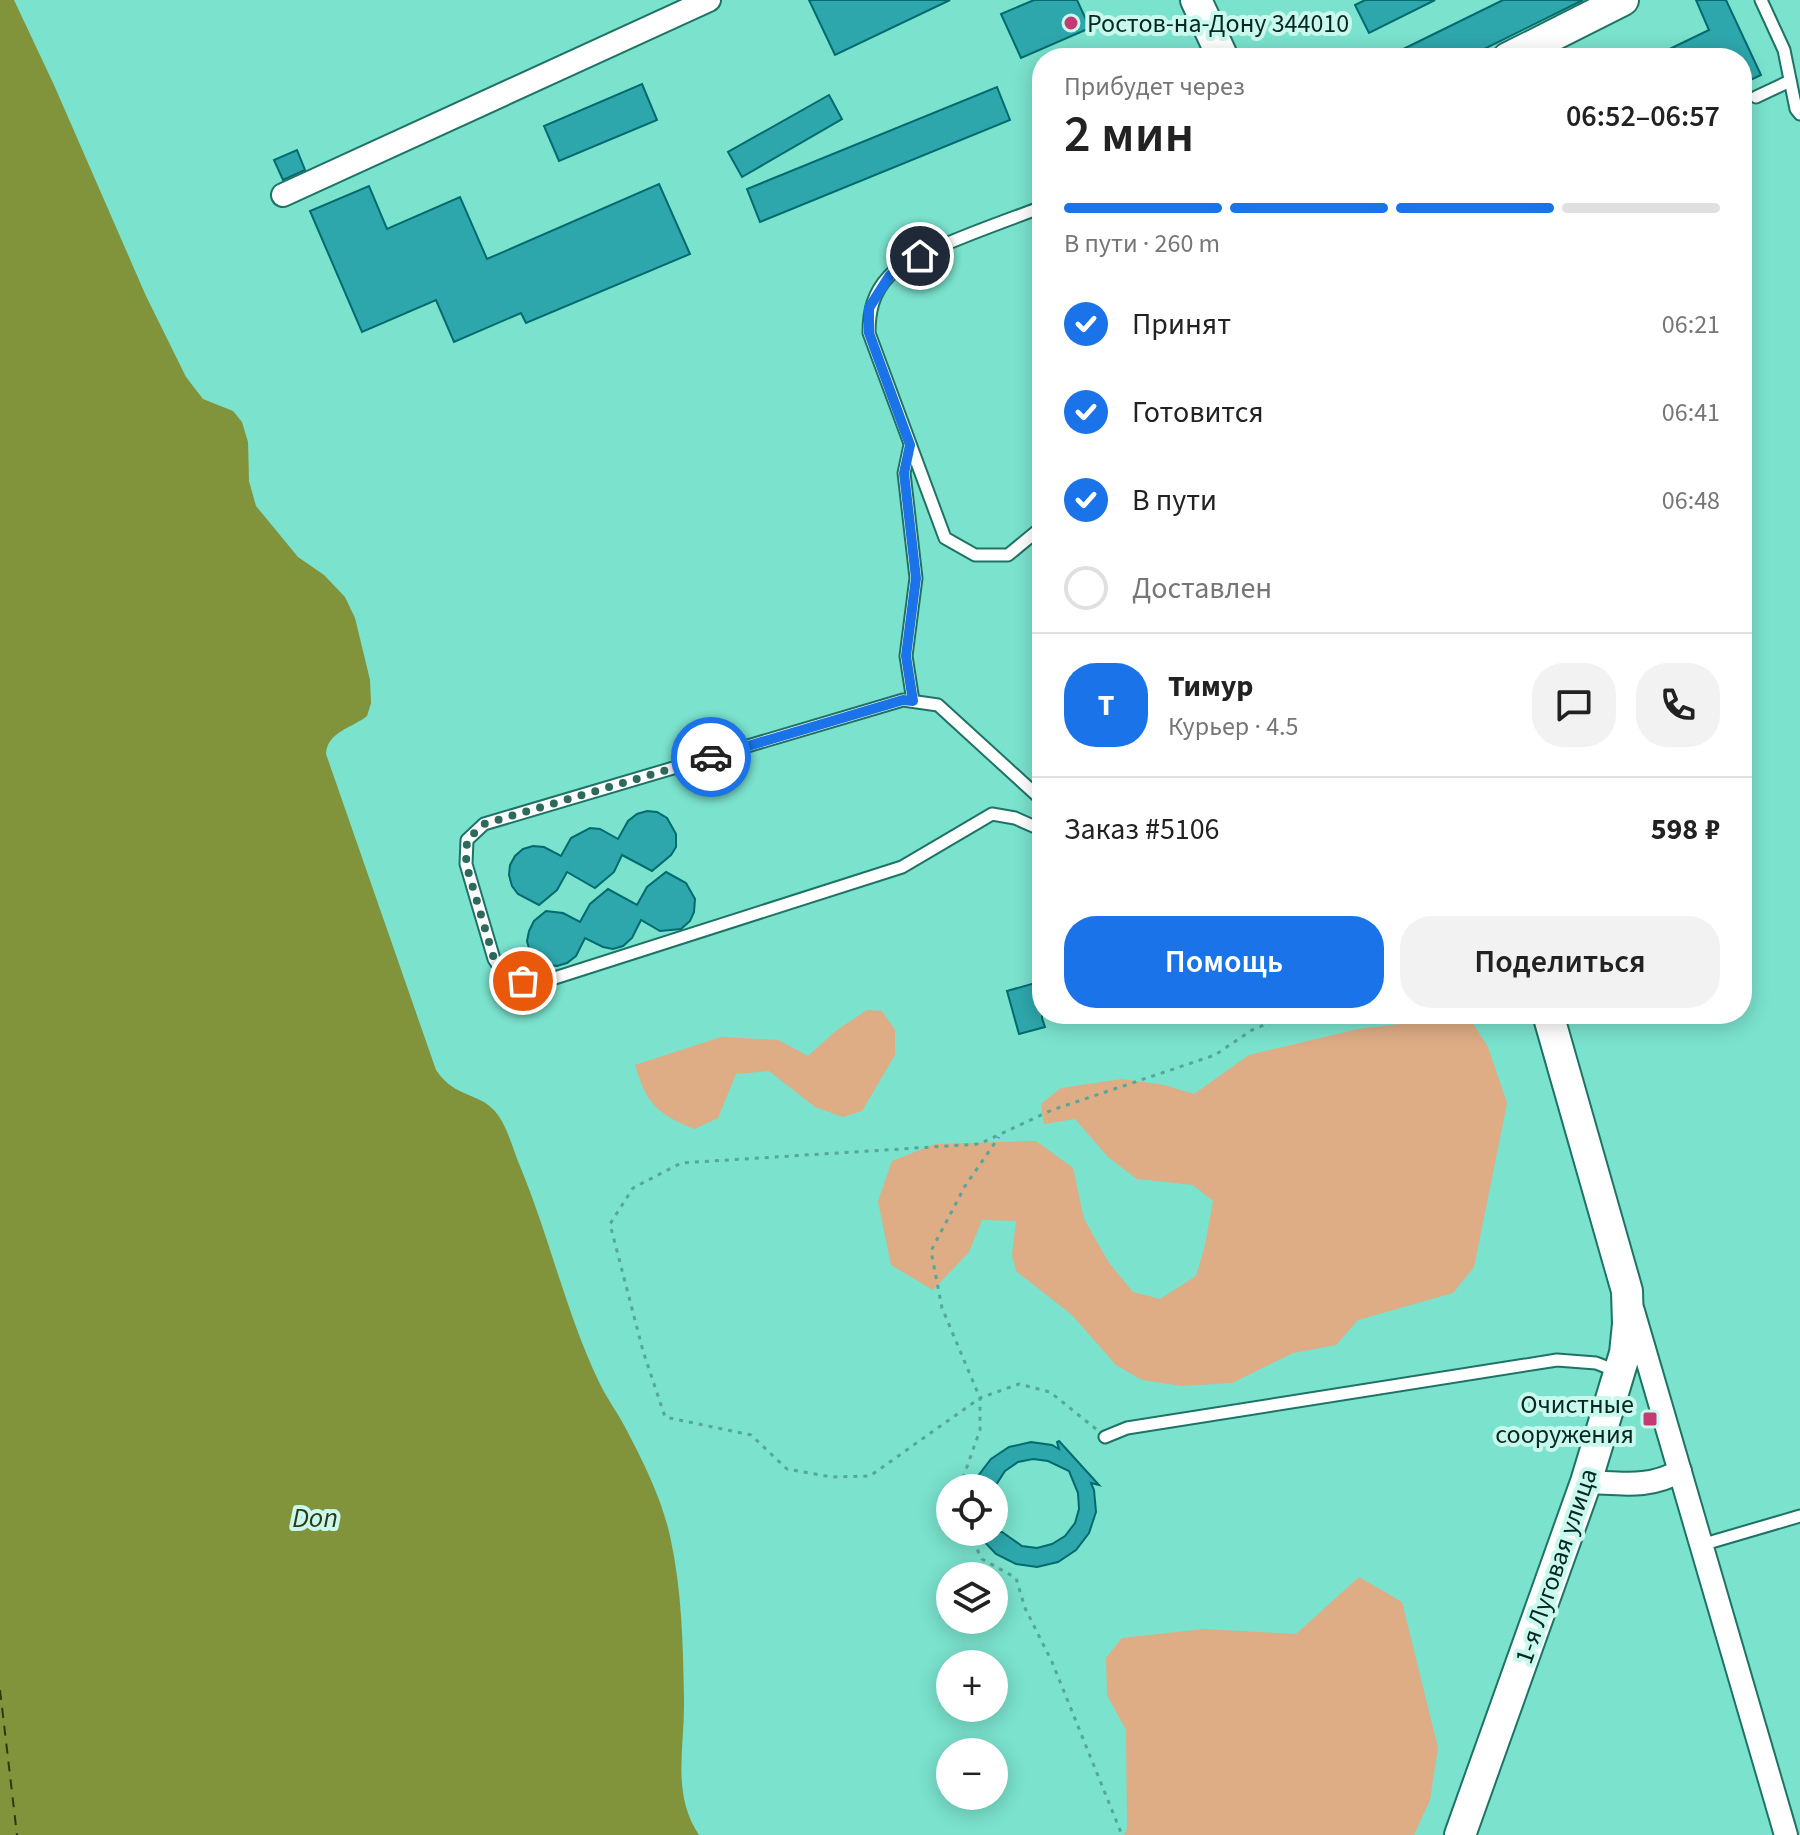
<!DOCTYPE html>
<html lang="ru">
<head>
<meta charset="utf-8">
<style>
  :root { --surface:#fff; --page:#f2f2f2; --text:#222; --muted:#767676; --line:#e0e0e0; --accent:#1a73e8 }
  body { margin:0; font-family:"Source Sans 3",sans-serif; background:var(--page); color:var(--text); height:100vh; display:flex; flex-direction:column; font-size:30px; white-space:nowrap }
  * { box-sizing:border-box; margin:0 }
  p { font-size:26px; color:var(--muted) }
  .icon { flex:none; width:44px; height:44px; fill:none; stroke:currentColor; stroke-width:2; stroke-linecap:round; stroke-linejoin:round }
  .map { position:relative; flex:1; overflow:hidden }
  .sheet { position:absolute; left:1032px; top:48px; width:720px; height:976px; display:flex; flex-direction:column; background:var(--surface); border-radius:32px; box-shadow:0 4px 20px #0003 }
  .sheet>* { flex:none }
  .fabs { position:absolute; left:936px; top:1474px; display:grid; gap:16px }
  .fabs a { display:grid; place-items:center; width:72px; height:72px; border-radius:50%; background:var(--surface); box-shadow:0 4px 20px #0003; font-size:40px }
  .pin { position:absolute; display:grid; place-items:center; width:68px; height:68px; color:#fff; margin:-34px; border:4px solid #fff; border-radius:50%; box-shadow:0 2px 8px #0007 }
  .courier { position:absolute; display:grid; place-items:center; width:80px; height:80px; margin:-40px; border:6px solid #1a73e8; border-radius:50%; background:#fff; color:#222; box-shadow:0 2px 10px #0007 }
  .overview em { font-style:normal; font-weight:600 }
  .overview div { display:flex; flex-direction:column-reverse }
  .overview { display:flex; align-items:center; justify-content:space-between; height:136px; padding:0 32px }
  h1 { font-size:52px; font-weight:600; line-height:60px }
  .bar { display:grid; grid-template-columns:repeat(4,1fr); gap:12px 8px; align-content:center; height:96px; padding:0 32px }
  .bar i { height:10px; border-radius:6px; background:var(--line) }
  .bar .active { background:var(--accent) }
  .bar p { grid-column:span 4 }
  .line { display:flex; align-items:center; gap:20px; padding:0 32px; border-top:2px solid var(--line) }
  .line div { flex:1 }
  .round { display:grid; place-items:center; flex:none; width:84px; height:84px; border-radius:32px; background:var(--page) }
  ol { padding:0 32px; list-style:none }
  li { display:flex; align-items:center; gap:24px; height:88px }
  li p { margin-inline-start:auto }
  li .icon { padding:8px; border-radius:50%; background:var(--accent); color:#fff; stroke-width:4 }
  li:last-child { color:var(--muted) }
  li i { width:44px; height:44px; border:4px solid var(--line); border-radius:50% }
  .primary-button { display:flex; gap:16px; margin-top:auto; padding:16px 32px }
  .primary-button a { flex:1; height:92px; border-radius:32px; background:var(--accent); color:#fff; font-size:32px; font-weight:600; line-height:92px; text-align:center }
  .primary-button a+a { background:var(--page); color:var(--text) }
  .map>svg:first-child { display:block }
  .green { fill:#deac85 }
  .water { fill:#81933b }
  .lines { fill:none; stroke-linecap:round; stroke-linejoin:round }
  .ferry { stroke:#303813; stroke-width:2; stroke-dasharray:10 8; stroke-linecap:butt }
  .building { fill:#2ea7ac; stroke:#006b6f; stroke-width:2 }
  .service-casing { stroke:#1e7365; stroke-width:15 }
  .minor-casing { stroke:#1e7365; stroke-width:26 }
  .secondary-casing { stroke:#1e7365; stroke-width:34 }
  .path { stroke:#55a797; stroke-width:3; stroke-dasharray:4 6; stroke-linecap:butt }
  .service { stroke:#fff; stroke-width:11 }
  .minor { stroke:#fff; stroke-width:22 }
  .secondary { stroke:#fff; stroke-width:30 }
  .done { stroke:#2e695e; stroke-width:8; stroke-dasharray:0 14.4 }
  .route { stroke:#1a73e8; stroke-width:10 }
  .poi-dot { fill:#c43a73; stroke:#c9f8ed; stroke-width:3 }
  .labels { text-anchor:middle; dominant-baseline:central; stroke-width:8; stroke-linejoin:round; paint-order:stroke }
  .poi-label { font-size:26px; fill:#052822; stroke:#c9f8ed; text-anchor:start }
  .street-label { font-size:26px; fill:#052822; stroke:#c9f8ed }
  .water-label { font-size:28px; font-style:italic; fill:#303813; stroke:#c9f8ed }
</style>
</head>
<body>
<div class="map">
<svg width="1800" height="1835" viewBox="0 0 1800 1835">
  <rect width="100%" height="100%" fill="#7ae2cd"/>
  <g class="green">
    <path d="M 867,1010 L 882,1011 L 895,1030 L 895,1055 L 862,1111 L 843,1117 L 815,1107 L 769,1071 L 736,1074 L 718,1118 L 694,1129 C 656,1113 647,1104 635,1065 L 721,1037 L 778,1040 L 808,1056 L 837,1030 Z"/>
    <polygon points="1468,1016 1488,1047 1507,1103 1474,1267 1453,1293 1358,1320 1336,1345 1293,1353 1232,1383 1182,1386 1142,1380 1116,1365 1072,1315 1016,1271 1012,1255 1016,1221 982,1220 969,1252 933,1290 891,1265 878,1201 892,1161 935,1144 1036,1141 1073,1168 1084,1219 1109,1263 1133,1292 1160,1299 1196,1276 1205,1245 1213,1201 1193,1185 1137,1179 1108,1157 1075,1119 1044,1124 1041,1104 1061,1088 1122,1079 1164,1085 1194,1094 1249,1055 1358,1029"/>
    <polygon points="1359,1577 1402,1602 1438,1748 1430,1800 1414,1835 1124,1835 1127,1829 1126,1730 1107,1695 1106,1658 1122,1638 1204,1629 1296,1634"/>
  </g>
  <path class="water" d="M 0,0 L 14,0 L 54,85 L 146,296 L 186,377 L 203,399 L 233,411 L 242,422 L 248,442 L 249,481 L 256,506 L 298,557 L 324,575 L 345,597 L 355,618 L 370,680 L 371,703 L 367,716 C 352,728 327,732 326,754 L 436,1070 C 456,1100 481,1091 498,1115 C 509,1131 514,1153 522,1171 C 550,1240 567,1315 599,1382 C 607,1399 618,1413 626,1429 C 644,1463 662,1500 670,1536 C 682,1590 683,1644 684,1699 C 685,1747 671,1793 699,1835 L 0,1835 Z"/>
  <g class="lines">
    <polyline class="ferry" points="0,1690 17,1835"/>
  </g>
  <g class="building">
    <polygon points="809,0 950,0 835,55"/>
    <polygon points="1034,0 1077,0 1090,28 1021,58 1001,14"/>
    <polygon points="1365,0 1435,0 1369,33 1355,5"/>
    <polygon points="1503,0 1583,0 1466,58 1385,58"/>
    <polygon points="1696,0 1726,0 1761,75 1742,84 1742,58 1651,58 1709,30"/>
    <polygon points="642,84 657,120 559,161 544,126"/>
    <polygon points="997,87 1010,120 760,222 747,189"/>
    <polygon points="829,95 842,119 742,177 728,152"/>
    <polygon points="297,150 305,170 283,180 274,160"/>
    <polygon points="659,184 690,254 526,323 521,313 454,342 436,300 362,332 310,211 369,186 387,229 460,197 487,259"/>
    <polygon points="647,811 657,812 667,818 676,834 676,847 671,855 652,871 622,855 614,872 595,888 567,872 557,890 539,905 518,894 512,886 509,875 510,865 515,856 523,849 533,846 544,847 561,856 571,838 590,828 600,829 618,839 628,821 637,814"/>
    <polygon points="666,872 686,883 695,899 694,912 690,921 681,929 660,931 641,920 632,938 623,946 613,949 603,947 585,938 576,956 567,963 557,966 547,965 537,960 530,952 527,941 529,931 534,921 546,911 563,913 580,922 590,904 608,889 637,905 647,887"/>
    <polygon points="1042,981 1042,1018 1045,1027 1019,1034 1007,991"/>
    <polygon points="1059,1441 1099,1485 1091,1483 1094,1490 1096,1512 1089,1533 1076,1550 1058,1562 1037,1567 1016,1564 996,1554 975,1532 1002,1532 1022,1546 1037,1548 1052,1544 1065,1536 1075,1523 1079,1509 1078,1493 1069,1471 1048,1461 1033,1459 1018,1462 1005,1471 994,1488 975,1488 978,1476 991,1459 1009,1447 1031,1442 1052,1445 1059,1449 1057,1442"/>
  </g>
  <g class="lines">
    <g class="service-casing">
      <g id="service">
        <polyline points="1761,0 1784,50 1796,109 1800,114"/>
        <polyline points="1756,97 1790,81"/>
        <path d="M 1042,207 C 1009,220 910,253 889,276 C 873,293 869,311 869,333 L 945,538 L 975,555 L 1008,555 L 1042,527"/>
        <polyline points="910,445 904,473 916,578 906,656 913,701"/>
        <polyline points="1042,800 938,705 903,700 484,824 467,840 466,864 494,959 507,979 539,983 902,867 992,814 1015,818 1042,830"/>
        <polyline points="1105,1437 1127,1428 1557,1360 1596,1363 1619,1372"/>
        <polyline points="1701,1545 1800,1516"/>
      </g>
    </g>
    <g class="minor-casing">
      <g id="minor">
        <polyline points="283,195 709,0"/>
        <polyline points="1633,1311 1786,1835"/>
        <path d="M 1586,1482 C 1621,1483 1649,1489 1680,1471"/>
      </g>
    </g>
    <g class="secondary-casing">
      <g id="secondary">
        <polyline points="1196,0 1223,58"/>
        <polyline points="1508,58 1623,0"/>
        <polyline points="1460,1835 1586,1482 1625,1353 1628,1324 1627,1291 1548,1014"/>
      </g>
    </g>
    <g class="path">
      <polyline points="1096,1429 1050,1392 1019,1384 980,1398 870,1476 831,1477 787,1469 751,1435 665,1417 643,1351 610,1224 633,1188 681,1163 979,1144 1052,1110 1215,1055 1252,1030 1291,1014"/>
      <polyline points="964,1488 964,1475 980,1430 980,1398 942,1308 931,1251 965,1186 999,1137"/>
      <polyline points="968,1532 982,1559 1016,1578 1025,1608 1052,1662 1122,1835"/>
    </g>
    <use href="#service" class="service"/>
    <use href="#minor" class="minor"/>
    <use href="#secondary" class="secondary"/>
  </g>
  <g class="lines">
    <polyline class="done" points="523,981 507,979 494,959 466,864 467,840 484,824 711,757"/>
    <polyline class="route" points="711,757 903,700 913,701 906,656 916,578 904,473 910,445 869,333 869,308 890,275 920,256"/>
  </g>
  <g class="poi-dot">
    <circle cx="1071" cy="23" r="8"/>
    <rect x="1642" y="1411" width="16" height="16" rx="4"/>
  </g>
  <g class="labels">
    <g class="poi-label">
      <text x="1087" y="23">Ростов-на-Дону 344010</text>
      <text x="1634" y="1404" text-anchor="end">Очистные<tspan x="1634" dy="30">сооружения</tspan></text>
    </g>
    <g class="street-label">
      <text transform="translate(1556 1566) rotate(-71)">1-я Луговая улица</text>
    </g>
    <g class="water-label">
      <text x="315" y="1518">Don</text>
    </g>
  </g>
</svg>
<div class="fabs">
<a><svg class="icon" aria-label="locate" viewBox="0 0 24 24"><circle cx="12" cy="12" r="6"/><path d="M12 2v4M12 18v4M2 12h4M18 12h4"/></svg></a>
<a><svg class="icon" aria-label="layers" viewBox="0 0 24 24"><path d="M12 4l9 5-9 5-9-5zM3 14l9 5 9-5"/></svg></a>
<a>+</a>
<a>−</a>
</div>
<div class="pin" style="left:523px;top:981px;background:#ea580c"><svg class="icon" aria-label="bag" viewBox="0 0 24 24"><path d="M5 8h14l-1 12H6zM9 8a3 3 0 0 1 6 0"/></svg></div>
<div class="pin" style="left:920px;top:256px;background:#1f2937"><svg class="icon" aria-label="home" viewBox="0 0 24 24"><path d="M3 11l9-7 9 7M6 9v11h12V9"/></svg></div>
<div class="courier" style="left:711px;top:757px"><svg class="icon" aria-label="car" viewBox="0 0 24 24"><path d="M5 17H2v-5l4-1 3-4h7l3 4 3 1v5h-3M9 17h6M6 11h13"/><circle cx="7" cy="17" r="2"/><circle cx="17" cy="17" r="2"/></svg></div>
<section class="sheet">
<div class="overview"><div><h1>2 мин</h1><p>Прибудет через</p></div><em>06:52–06:57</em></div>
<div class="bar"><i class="active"></i><i class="active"></i><i class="active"></i><i></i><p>В пути · 260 m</p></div>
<ol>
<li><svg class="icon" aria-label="check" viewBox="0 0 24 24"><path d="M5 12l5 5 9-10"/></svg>Принят<p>06:21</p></li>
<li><svg class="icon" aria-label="check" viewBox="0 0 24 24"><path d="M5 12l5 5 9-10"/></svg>Готовится<p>06:41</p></li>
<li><svg class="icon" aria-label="check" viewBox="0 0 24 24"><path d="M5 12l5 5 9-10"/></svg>В пути<p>06:48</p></li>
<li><i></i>Доставлен</li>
</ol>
<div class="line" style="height:144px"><b class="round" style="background:var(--accent);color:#fff">Т</b><div><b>Тимур</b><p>Курьер · 4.5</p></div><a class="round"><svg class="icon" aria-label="chat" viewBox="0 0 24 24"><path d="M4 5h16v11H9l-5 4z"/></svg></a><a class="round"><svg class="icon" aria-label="phone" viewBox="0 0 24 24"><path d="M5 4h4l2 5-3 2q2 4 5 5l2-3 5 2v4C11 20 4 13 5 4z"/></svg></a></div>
<div class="line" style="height:104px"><div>Заказ #5106</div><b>598 ₽</b></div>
<div class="primary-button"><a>Помощь</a><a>Поделиться</a></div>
</section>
</div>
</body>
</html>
